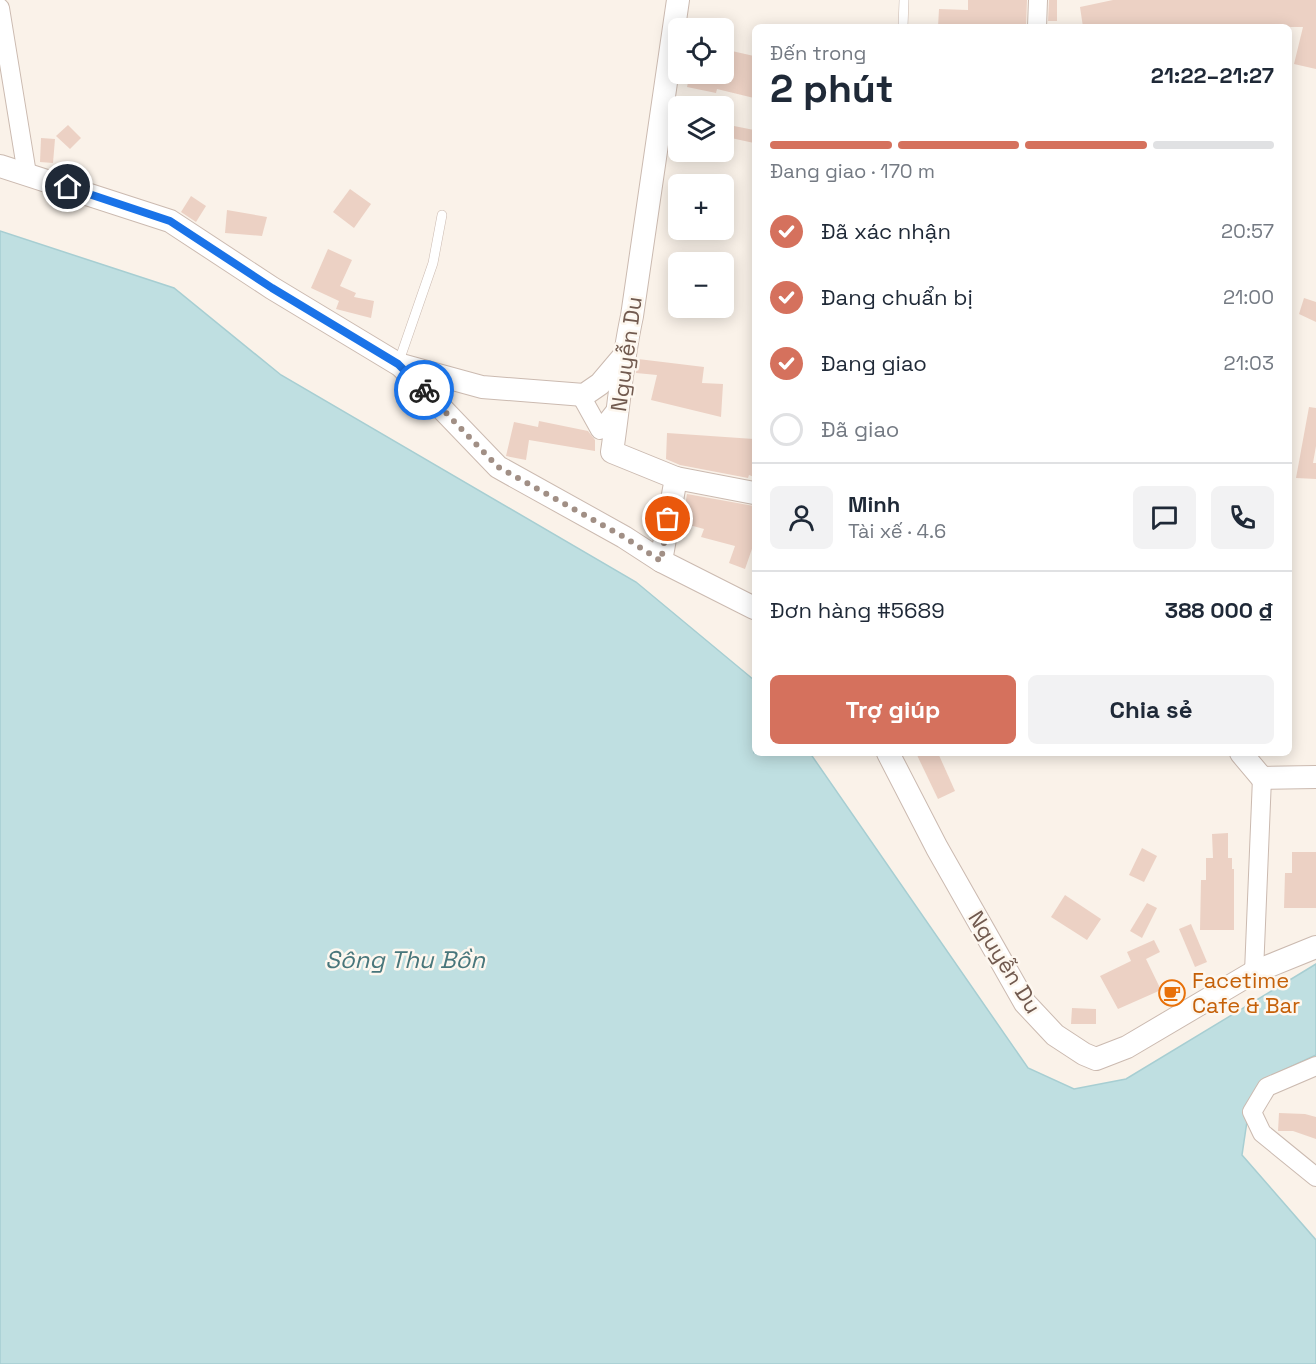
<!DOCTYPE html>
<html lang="vi">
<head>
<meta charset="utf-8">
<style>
  :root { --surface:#fff; --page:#f2f2f3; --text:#1f2937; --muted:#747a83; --line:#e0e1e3; --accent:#d5715d }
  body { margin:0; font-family:"Space Grotesk",sans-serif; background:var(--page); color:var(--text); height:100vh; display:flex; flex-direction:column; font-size:22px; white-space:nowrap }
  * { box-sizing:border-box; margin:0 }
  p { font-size:20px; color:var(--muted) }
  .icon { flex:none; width:33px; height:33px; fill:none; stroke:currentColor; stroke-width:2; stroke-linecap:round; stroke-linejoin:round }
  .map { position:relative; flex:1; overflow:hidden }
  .details { position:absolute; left:752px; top:24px; width:540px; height:732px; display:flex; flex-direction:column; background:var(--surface); border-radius:9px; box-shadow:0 3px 15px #0003 }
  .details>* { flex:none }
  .fabs { position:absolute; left:668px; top:18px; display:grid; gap:12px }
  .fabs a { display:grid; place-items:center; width:66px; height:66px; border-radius:9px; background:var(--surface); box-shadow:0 3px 15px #0003; font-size:30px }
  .pin { position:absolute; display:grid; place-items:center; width:51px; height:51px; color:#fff; margin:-26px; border:3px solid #fff; border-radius:50%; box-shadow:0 2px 6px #0007 }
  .courier { position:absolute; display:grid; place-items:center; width:60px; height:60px; margin:-30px; border:4px solid #1a73e8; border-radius:50%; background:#fff; color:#222; box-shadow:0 2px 8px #0007 }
  .head em { font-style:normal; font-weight:700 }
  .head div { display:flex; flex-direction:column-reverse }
  .head { display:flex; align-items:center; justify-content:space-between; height:102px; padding:0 18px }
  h1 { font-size:39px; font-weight:700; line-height:45px }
  .bar { display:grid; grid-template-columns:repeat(4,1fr); gap:9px 6px; align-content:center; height:72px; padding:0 18px }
  .bar i { height:8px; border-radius:4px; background:var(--line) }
  .bar .selected { background:var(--accent) }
  .bar p { grid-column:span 4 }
  .line { display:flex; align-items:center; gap:15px; padding:0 18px; border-top:2px solid var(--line) }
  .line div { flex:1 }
  .round { display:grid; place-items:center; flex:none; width:63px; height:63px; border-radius:9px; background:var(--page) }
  ol { padding:0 18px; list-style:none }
  li { display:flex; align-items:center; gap:18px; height:66px }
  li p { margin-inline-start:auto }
  li .icon { padding:6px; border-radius:50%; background:var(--accent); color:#fff; stroke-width:4 }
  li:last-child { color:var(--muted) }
  li i { width:33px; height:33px; border:3px solid var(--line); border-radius:50% }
  .primary-button { display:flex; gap:12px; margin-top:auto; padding:12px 18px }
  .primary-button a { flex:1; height:69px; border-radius:9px; background:var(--accent); color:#fff; font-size:24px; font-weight:700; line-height:69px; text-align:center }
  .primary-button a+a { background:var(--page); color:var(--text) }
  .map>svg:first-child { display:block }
  .water { fill:#bfdfe1; stroke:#a7ced2; stroke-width:1.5 }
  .building { fill:#ecd1c4 }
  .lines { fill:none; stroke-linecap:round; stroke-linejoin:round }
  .service-casing { stroke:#cbbab0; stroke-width:10 }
  .minor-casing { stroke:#cbbab0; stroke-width:20 }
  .tertiary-casing { stroke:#cbbab0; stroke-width:24 }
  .service { stroke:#fff; stroke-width:9 }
  .minor { stroke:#fff; stroke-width:18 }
  .tertiary { stroke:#fff; stroke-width:22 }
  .done { stroke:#a18f85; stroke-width:6; stroke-dasharray:0 10.8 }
  .route { stroke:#1a73e8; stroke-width:8 }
  .labels { text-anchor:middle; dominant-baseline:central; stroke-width:5; stroke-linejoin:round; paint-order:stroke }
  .street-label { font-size:22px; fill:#715a4f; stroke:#fdf7ef }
  .food-label { font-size:22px; fill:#c56008; stroke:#fdf7ef; text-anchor:start }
  .water-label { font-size:24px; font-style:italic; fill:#48767b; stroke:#fdf7ef }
</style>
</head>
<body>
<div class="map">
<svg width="1316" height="1364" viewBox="0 0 1316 1364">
  <rect width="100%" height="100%" fill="#faf2e9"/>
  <polygon class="water" points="0,231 174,288 281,375 636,582 754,680 754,753 810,753 1028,1068 1074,1089 1126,1079 1316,964 1316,1055 1264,1079 1249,1108 1242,1155 1316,1240 1316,1364 0,1364"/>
  <g class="building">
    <polygon points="968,0 1027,0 1026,27 938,27 939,9 968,10"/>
    <polygon points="1049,0 1057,0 1057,21 1048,21"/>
    <polygon points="1113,0 1316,0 1316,69 1294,64 1303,27 1083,27 1080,7"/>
    <polygon points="723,49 754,56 754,98 717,89 716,93 687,87 690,74 723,74"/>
    <polygon points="68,125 81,138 70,149 56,136"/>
    <polygon points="734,126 754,130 754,143 731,138"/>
    <polygon points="41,138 55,139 53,163 40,162"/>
    <polygon points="350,189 371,204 354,228 333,212"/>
    <polygon points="191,196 206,206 196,222 181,212"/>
    <polygon points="227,210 267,217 262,236 225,233"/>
    <polygon points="328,249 352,260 340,286 356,293 354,297 374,301 371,318 336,309 339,301 311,288"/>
    <polygon points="1304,298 1316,302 1316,322 1299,314"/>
    <polygon points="638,359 704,367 702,383 723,384 721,417 651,400 657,375 636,373"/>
    <polygon points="1309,407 1316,408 1316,446 1313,463 1316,463 1316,479 1296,478"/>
    <polygon points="539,421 588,431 595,440 595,451 529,440 526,460 506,456 514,422 538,427"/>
    <polygon points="667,433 754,439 754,477 749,475 748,478 680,465 666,459"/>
    <polygon points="687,494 754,506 754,543 745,569 729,563 735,546 701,537 704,529 682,523"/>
    <polygon points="916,753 938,753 955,791 938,799"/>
    <polygon points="1228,833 1228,858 1232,858 1232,869 1234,869 1234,930 1200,930 1201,880 1206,880 1206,858 1213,858 1212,834"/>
    <polygon points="1142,848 1157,856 1144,882 1129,875"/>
    <polygon points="1292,852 1316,852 1316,908 1284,908 1285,873 1292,873"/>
    <polygon points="1065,895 1101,919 1087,940 1051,917"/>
    <polygon points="1147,903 1157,908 1142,938 1130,931"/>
    <polygon points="1191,924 1207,962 1195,967 1179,929"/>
    <polygon points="1154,940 1160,952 1146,959 1161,990 1118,1009 1100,976 1131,961 1127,952"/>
    <polygon points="1072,1008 1096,1009 1096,1024 1071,1024"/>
    <polygon points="1279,1113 1305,1114 1316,1117 1316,1139 1293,1131 1278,1131"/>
  </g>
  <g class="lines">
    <g class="service-casing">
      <g id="service">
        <polyline points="903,27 904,0"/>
        <polyline points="398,364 433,263 442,215"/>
      </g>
    </g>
    <g class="minor-casing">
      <g id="minor">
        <polyline points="0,8 27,174"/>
        <polyline points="1037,27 1038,0"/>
        <polyline points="580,394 600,430 619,406"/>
        <polyline points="1254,972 1262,778"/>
        <polyline points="1316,1066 1267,1087 1252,1112 1262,1133 1316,1177"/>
      </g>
    </g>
    <g class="tertiary-casing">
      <g id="tertiary">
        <path d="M 678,0 L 632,316 C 622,361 619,406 612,452 L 676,478 L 661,561 L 754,608"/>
        <polyline points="0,166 170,221 272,288 398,364 482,387 584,395 600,384 622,358"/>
        <polyline points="400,365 498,467 624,537 661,561"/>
        <polyline points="676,478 754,493"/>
        <polyline points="888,753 937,848 1025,1003 1055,1035 1084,1054 1096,1059 1127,1047 1254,972 1316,947"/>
        <polyline points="1241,753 1262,778 1316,777"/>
      </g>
    </g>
    <use href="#service" class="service"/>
    <use href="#minor" class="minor"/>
    <use href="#tertiary" class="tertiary"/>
  </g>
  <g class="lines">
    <polyline class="done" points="424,390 498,467 624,537 661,561 668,519"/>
    <polyline class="route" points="68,187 170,221 272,288 398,364 424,390"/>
  </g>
  <defs>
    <g id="cafe-ring" transform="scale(1.35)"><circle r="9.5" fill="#fdf7ef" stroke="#e8710a" stroke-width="1.5"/><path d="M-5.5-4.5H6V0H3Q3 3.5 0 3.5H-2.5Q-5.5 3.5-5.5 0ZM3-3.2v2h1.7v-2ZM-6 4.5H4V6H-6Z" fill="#e8710a"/></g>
  </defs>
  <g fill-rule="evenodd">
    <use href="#cafe-ring" x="1172" y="993"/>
  </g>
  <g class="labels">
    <g class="street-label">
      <text transform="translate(626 354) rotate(-82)">Nguyễn Du</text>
      <text transform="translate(1005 962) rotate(58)">Nguyễn Du</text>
    </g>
    <g class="food-label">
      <text x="1192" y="980">Facetime<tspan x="1192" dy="25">Cafe &amp; Bar</tspan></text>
    </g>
    <g class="water-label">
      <text x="405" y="959">Sông Thu Bồn</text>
    </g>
  </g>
</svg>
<div class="fabs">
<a><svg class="icon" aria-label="locate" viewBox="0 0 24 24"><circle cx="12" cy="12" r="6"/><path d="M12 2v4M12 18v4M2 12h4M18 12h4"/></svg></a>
<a><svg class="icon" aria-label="layers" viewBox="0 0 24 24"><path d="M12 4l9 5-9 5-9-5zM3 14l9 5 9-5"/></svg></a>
<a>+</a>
<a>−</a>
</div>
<div class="pin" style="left:668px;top:519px;background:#ea580c"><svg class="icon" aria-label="bag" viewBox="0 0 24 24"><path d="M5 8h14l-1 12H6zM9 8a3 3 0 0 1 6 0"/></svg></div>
<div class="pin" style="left:68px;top:187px;background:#1f2937"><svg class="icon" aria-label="home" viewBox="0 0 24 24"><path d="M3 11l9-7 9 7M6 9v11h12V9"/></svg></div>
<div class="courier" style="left:424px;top:390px"><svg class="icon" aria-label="bike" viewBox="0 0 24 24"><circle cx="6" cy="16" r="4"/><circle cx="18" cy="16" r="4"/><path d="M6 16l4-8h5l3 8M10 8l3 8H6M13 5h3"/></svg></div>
<section class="details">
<div class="head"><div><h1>2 phút</h1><p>Đến trong</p></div><em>21:22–21:27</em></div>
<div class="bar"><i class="selected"></i><i class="selected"></i><i class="selected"></i><i></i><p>Đang giao · 170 m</p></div>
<ol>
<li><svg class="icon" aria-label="check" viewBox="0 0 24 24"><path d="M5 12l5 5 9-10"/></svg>Đã xác nhận<p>20:57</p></li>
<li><svg class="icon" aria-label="check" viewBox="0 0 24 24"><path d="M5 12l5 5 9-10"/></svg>Đang chuẩn bị<p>21:00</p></li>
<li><svg class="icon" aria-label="check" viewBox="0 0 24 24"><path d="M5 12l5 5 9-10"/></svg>Đang giao<p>21:03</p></li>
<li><i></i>Đã giao</li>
</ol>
<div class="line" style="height:108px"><a class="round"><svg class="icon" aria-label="person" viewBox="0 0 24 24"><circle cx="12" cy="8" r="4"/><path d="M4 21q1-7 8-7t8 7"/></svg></a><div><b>Minh</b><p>Tài xế · 4.6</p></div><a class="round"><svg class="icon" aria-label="chat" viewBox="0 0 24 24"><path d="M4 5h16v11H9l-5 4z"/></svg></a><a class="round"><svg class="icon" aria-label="phone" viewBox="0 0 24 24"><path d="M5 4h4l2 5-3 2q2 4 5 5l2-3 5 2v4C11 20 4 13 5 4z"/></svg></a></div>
<div class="line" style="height:78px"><div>Đơn hàng #5689</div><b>388 000 ₫</b></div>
<div class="primary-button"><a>Trợ giúp</a><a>Chia sẻ</a></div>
</section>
</div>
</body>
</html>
